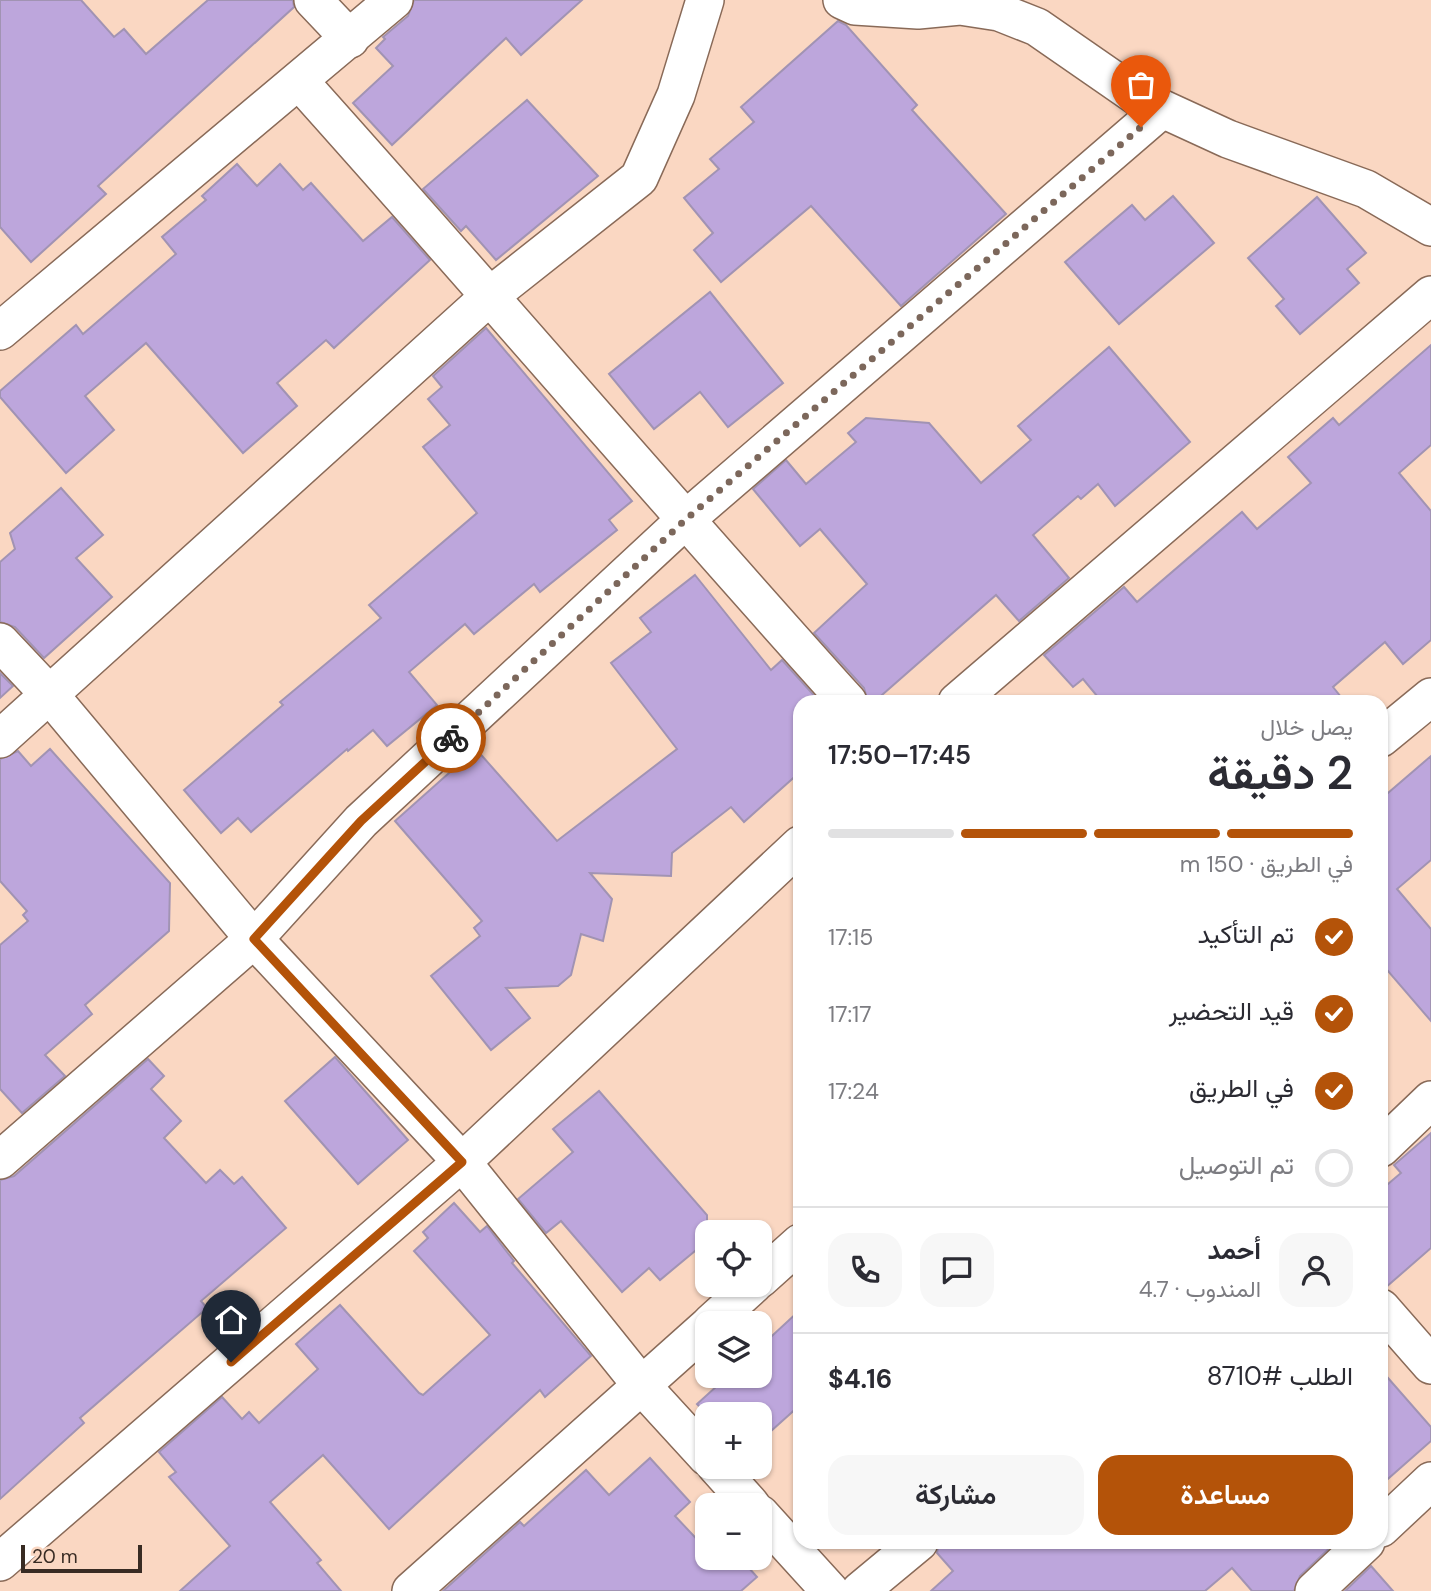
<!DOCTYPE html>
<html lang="ar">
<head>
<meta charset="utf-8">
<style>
  :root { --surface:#fff; --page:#f7f7f7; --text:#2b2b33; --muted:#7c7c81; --line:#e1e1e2; --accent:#b45309 }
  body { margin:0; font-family:"DM Sans",Vazirmatn,sans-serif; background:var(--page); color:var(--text); direction:rtl; height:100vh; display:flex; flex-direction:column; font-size:26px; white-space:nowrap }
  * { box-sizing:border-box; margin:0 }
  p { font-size:23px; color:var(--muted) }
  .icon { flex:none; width:38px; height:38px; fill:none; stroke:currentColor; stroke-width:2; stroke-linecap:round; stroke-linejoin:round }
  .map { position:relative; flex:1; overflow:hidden; direction:ltr }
  .drawer { position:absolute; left:793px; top:695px; width:595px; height:854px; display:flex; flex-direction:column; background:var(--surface); border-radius:21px; box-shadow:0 2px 5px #0004; direction:rtl }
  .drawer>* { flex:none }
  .controls { position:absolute; left:695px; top:1220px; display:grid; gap:14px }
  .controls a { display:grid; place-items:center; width:77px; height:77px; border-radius:14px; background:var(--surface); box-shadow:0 2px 5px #0004; font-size:35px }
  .scale { position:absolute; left:21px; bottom:18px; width:121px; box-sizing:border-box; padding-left:7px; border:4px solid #382b23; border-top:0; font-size:19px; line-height:24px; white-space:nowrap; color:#382b23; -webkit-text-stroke:5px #fad7c2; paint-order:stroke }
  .pin { position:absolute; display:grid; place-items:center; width:60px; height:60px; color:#fff; margin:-72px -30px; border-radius:50% 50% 50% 0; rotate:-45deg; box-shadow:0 0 7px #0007 }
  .pin .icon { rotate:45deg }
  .courier { position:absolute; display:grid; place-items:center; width:70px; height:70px; margin:-35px; border:5px solid #b45309; border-radius:50%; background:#fff; color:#222; box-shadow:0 2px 9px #0007 }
  .summary em { font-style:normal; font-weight:600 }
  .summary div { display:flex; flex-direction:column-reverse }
  .summary { display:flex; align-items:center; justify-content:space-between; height:119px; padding:0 35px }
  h1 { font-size:46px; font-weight:600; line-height:52px }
  .bar { display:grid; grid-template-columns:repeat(4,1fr); gap:10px 7px; align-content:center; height:84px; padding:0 35px }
  .bar i { height:9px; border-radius:5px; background:var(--line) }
  .bar .on { background:var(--accent) }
  .bar p { grid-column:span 4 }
  .line { display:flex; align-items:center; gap:18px; padding:0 35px; border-top:2px solid var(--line) }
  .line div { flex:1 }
  .round { display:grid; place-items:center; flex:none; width:74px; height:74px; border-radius:21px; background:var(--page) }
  ol { padding:0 35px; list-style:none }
  li { display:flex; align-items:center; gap:21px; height:77px }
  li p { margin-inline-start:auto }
  li .icon { padding:7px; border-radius:50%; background:var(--accent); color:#fff; stroke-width:4 }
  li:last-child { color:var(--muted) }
  li i { width:38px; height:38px; border:4px solid var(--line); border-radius:50% }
  .action { display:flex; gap:14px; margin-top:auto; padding:14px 35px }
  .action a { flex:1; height:80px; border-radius:21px; background:var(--accent); color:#fff; font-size:28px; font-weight:600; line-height:80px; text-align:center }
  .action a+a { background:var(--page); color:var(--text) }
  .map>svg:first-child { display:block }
  .building { fill:#bda6dc; stroke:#a193b3; stroke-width:2 }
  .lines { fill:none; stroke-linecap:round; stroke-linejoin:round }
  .minor-casing { stroke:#896a58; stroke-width:40 }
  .minor { stroke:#fff; stroke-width:37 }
  .done { stroke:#7c675b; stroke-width:7; stroke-dasharray:0 12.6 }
  .route { stroke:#b45309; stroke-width:9 }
</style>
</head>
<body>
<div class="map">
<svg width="1431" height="1591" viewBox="0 0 1431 1591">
  <rect width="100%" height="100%" fill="#fad7c2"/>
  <g class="building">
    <polygon points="0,0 81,0 114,37 124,29 146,54 208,0 293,0 294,7 98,186 106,194 31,262 0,227"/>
    <polygon points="414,0 582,0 521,55 506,38 392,145 353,103 393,66 376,48 385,39 383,37 408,16"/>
    <polygon points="838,21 846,25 917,105 912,110 1006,214 901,306 811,206 721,282 694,250 713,233 684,198 719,169 710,159 754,122 741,107"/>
    <polygon points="527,100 598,176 496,260 466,226 461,231 423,189"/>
    <polygon points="237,164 257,186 280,164 303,190 311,183 363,241 392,217 430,260 334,348 326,340 277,383 297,406 243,453 146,343 85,396 114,430 66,473 0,397 0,391 76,325 83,334 176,254 162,237 206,200 202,196"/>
    <polygon points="1173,196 1214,243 1119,324 1065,262 1132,205 1145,220"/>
    <polygon points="1317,197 1366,253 1347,269 1359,283 1300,334 1276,306 1284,299 1248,258"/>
    <polygon points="710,292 783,383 728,427 700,392 654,429 609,374"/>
    <polygon points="486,328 632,501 609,520 617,530 540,592 534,584 474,634 465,624 409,672 437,705 387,746 373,730 348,751 347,749 251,832 238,818 221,833 184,790 283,705 280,702 381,618 369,605 477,513 423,447 450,425 428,399 442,387 433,376"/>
    <polygon points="1431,345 1431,445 1399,473 1431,511 1431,640 1403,664 1385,642 1333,687 1345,702 1102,702 1083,679 1073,687 1044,655 1124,587 1137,602 1242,512 1257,529 1311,483 1288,457 1333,418 1339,425"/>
    <polygon points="1109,347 1190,442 1115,506 1098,484 1081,499 1078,496 1033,535 1069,578 1019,621 996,595 874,702 868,702 864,688 814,633 867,584 820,529 800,546 753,489 786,460 806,484 856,442 848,433 866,418 929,423 981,483 1031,440 1018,426"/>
    <polygon points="61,488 103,535 76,558 112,597 44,658 15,627 0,622 0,562 15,549 10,533"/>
    <polygon points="695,575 771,670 782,660 820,702 800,702 800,772 744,822 731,807 672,853 671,876 590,873 612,899 603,941 581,934 571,975 558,986 506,988 530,1018 491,1050 431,976 480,936 474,928 482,921 395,821 476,749 557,841 677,749 611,663 651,632 640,618"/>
    <polygon points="0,673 13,686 0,698"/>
    <polygon points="50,749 170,883 169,931 85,1005 92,1014 45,1055 65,1076 22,1113 0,1089 0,945 28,921 23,915 27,911 0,881 0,759 18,751 31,766"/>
    <polygon points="1431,756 1431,860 1397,889 1431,929 1431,1021 1381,963 1381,799"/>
    <polygon points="335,1057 408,1140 358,1184 285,1101"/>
    <polygon points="148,1059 164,1076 151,1089 181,1121 164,1138 206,1183 220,1170 234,1184 242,1177 286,1228 201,1301 207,1308 80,1418 84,1423 0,1499 0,1180 14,1176"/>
    <polygon points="599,1091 707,1215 707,1241 660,1280 649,1268 622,1292 561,1221 546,1233 518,1199 573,1152 553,1129"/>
    <polygon points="1431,1133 1431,1248 1385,1288 1381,1288 1381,1190 1401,1173 1394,1165"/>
    <polygon points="454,1203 480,1232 487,1226 514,1261 512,1263 591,1356 545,1397 540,1390 389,1529 323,1455 270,1502 321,1560 317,1563 341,1591 180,1591 230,1546 169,1477 176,1472 159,1452 222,1397 242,1419 249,1412 259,1423 318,1369 296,1344 340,1305 419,1393 423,1395 490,1335 414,1251 428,1238 423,1232"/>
    <polygon points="800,1310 800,1405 760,1441 760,1414 707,1415 697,1404 728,1376 760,1376 760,1347"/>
    <polygon points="1381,1370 1431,1427 1431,1441 1381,1485"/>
    <polygon points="650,1458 690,1502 675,1516 707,1550 707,1558 740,1558 757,1577 741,1591 443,1591 520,1522 524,1526 586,1470 609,1495"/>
    <polygon points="939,1542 1336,1542 1300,1576 1294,1591 1252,1591 1232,1568 1205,1591 931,1591 953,1571 937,1553"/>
    <polygon points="1371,1566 1393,1591 1345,1591"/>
  </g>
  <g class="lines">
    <g class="minor-casing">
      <g id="minor">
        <polyline points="313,0 350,39"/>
        <polyline points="842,0 855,6 918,10 960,6 999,12 1037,27 1141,99 1228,139 1366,189 1431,227"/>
        <path d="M 300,82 C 484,287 663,497 848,702"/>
        <polyline points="0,331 394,0"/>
        <polyline points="0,642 49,694 254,939 462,1162 642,1386 707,1457"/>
        <polyline points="957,702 1431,295"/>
        <polyline points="1381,738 1431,697"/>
        <polyline points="0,739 491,295 639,178 676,95 705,0"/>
        <polyline points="1381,1148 1431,1100"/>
        <polyline points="0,1160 254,939 361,821 684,521 1162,109"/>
        <polyline points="760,1279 800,1243"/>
        <polyline points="1381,1308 1431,1365"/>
        <polyline points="711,1323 754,1284"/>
        <polyline points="716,1466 751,1505"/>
        <polyline points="760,1514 830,1591"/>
        <polyline points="1381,1528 1431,1481"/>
        <polyline points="0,1562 462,1162 800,845"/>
        <polyline points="411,1591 707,1327"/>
        <polyline points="860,1591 919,1542"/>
        <polyline points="1314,1591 1366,1542"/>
      </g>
    </g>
    <use href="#minor" class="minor"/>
  </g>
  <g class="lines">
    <polyline class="done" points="451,738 684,521 1141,127"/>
    <polyline class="route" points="231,1362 462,1162 254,939 361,821 451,738"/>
  </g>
</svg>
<div class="controls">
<a><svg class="icon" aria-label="locate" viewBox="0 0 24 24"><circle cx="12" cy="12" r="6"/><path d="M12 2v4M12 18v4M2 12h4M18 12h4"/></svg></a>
<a><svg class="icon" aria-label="layers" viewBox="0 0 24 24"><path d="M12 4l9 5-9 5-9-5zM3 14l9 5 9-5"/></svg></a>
<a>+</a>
<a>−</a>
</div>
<div class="scale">20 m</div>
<div class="pin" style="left:1141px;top:127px;background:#ea580c"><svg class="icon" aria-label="bag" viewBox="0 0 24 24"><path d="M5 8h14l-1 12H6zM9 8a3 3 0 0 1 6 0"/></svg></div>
<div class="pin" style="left:231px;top:1362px;background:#1f2937"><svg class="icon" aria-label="home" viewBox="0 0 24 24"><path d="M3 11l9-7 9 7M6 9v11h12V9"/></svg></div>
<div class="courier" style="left:451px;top:738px"><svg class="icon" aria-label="bike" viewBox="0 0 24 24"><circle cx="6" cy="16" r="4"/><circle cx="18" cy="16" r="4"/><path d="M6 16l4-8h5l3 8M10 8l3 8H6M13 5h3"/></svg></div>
<section class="drawer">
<div class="summary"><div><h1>2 دقيقة</h1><p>يصل خلال</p></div><em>17:45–17:50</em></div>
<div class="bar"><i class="on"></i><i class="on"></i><i class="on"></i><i></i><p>في الطريق · 150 m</p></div>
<ol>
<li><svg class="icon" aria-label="check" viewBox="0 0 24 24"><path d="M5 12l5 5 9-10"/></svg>تم التأكيد<p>17:15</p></li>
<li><svg class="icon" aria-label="check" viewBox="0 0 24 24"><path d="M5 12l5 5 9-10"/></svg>قيد التحضير<p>17:17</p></li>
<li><svg class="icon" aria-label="check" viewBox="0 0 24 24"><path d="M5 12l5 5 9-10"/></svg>في الطريق<p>17:24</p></li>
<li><i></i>تم التوصيل</li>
</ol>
<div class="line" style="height:126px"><a class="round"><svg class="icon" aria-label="person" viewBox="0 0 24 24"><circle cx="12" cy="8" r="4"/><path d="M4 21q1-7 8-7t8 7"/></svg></a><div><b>أحمد</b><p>المندوب · 4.7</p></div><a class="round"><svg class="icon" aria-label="chat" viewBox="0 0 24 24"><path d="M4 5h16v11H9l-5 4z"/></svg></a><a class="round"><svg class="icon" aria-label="phone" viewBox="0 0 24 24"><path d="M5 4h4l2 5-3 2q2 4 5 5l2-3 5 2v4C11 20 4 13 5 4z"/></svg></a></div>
<div class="line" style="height:91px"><div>الطلب #8710</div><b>$4.16</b></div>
<div class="action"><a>مساعدة</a><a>مشاركة</a></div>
</section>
</div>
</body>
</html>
